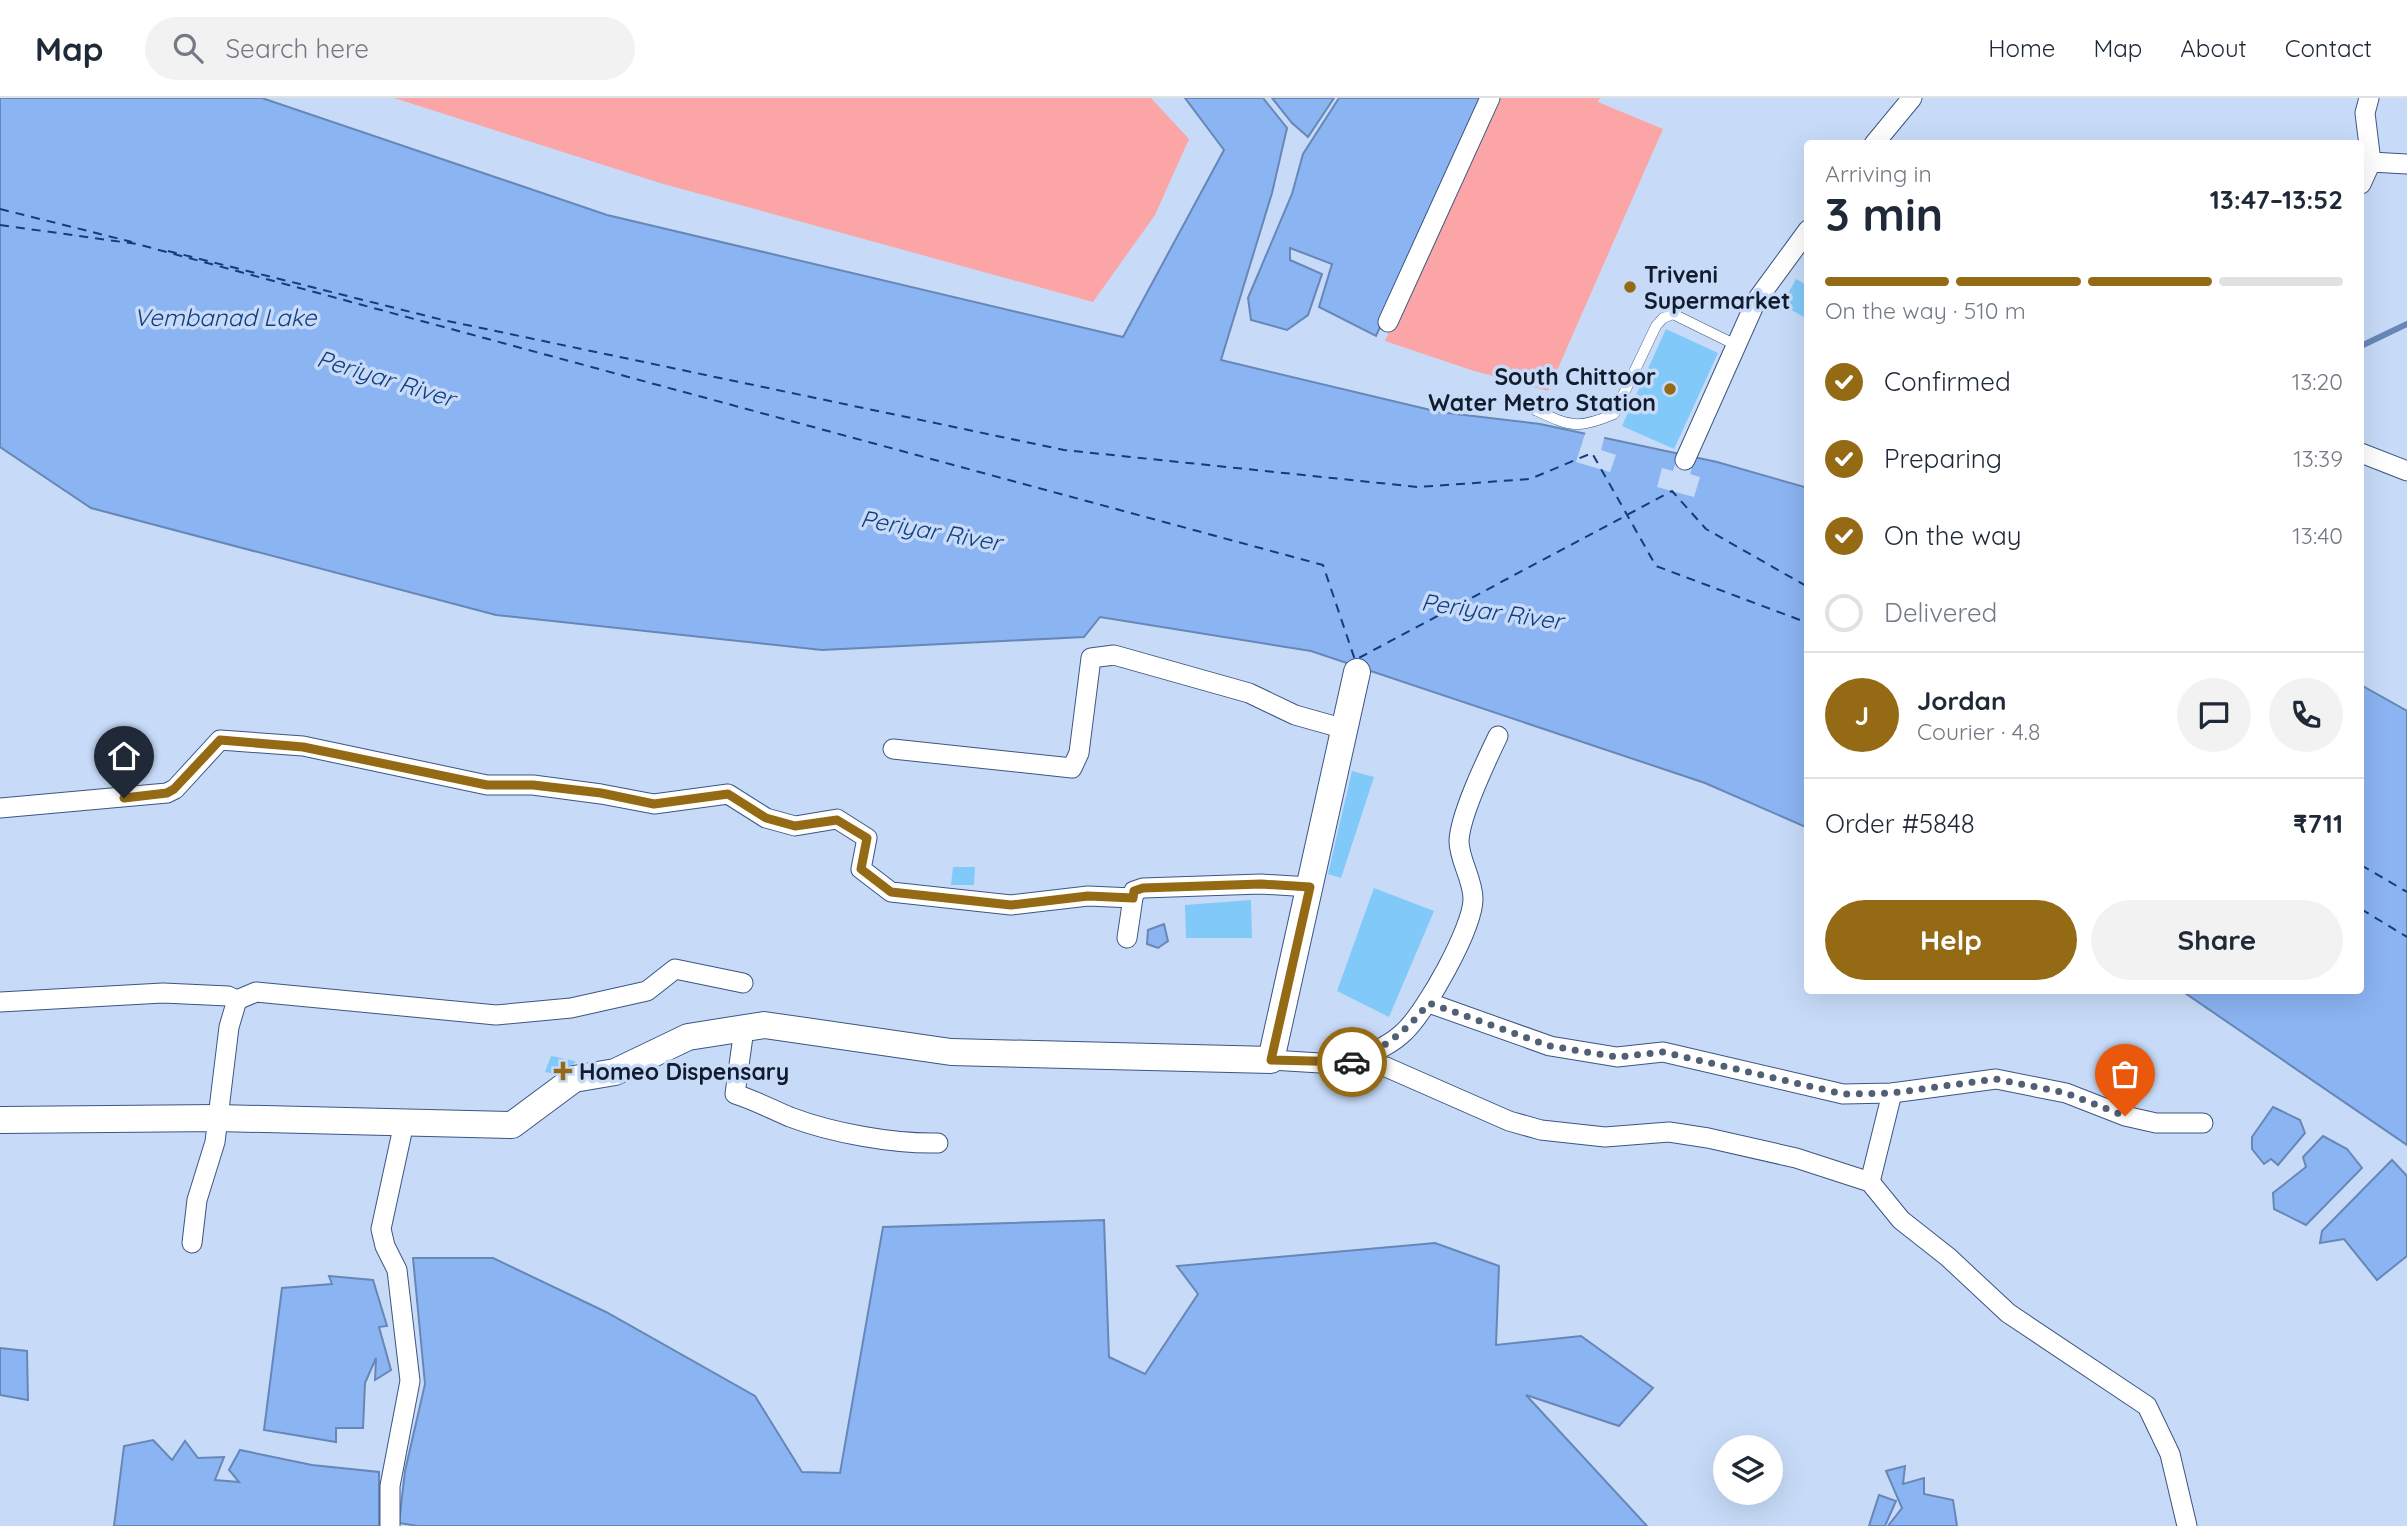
<!DOCTYPE html>
<html lang="en">
<head>
<meta charset="utf-8">
<style>
  :root { --surface:#fff; --page:#f2f2f3; --text:#1f2937; --muted:#747a83; --line:#e0e1e3; --accent:#946a15 }
  body { margin:0; font-family:Quicksand,sans-serif; background:var(--page); color:var(--text); height:100vh; display:flex; flex-direction:column; font-size:26px; white-space:nowrap }
  * { box-sizing:border-box; margin:0 }
  p { font-size:23px; color:var(--muted) }
  .icon { flex:none; width:38px; height:38px; fill:none; stroke:currentColor; stroke-width:2; stroke-linecap:round; stroke-linejoin:round }
  .map { position:relative; flex:1; overflow:hidden }
  .sheet { position:absolute; left:1804px; top:42px; width:560px; height:854px; display:flex; flex-direction:column; background:var(--surface); border-radius:7px; box-shadow:0 7px 28px #0002 }
  .sheet>* { flex:none }
  .tools { position:absolute; left:1713px; top:1337px; display:grid; gap:14px }
  .tools a { display:grid; place-items:center; width:70px; height:70px; border-radius:50%; background:var(--surface); box-shadow:0 7px 28px #0002; font-size:35px }
  .pin { position:absolute; display:grid; place-items:center; width:60px; height:60px; color:#fff; margin:-72px -30px; border-radius:50% 50% 50% 0; rotate:-45deg; box-shadow:0 0 7px #0007 }
  .pin .icon { rotate:45deg }
  .courier { position:absolute; display:grid; place-items:center; width:70px; height:70px; margin:-35px; border:5px solid #946a15; border-radius:50%; background:#fff; color:#222; box-shadow:0 2px 9px #0007 }
  .summary em { font-style:normal; font-weight:700 }
  .summary div { display:flex; flex-direction:column-reverse }
  .summary { display:flex; align-items:center; justify-content:space-between; height:119px; padding:0 21px }
  h1 { font-size:46px; font-weight:700; line-height:52px }
  .bar { display:grid; grid-template-columns:repeat(4,1fr); gap:10px 7px; align-content:center; height:84px; padding:0 21px }
  .bar i { height:9px; border-radius:5px; background:var(--line) }
  .bar .on { background:var(--accent) }
  .bar p { grid-column:span 4 }
  .line { display:flex; align-items:center; gap:18px; padding:0 21px; border-top:2px solid var(--line) }
  .line div { flex:1 }
  .round { display:grid; place-items:center; flex:none; width:74px; height:74px; border-radius:37px; background:var(--page) }
  ol { padding:0 21px; list-style:none }
  li { display:flex; align-items:center; gap:21px; height:77px }
  li p { margin-inline-start:auto }
  li .icon { padding:7px; border-radius:50%; background:var(--accent); color:#fff; stroke-width:4 }
  li:last-child { color:var(--muted) }
  li i { width:38px; height:38px; border:4px solid var(--line); border-radius:50% }
  .primary-button { display:flex; gap:14px; margin-top:auto; padding:14px 21px }
  .primary-button a { flex:1; height:80px; border-radius:42px; background:var(--accent); color:#fff; font-size:28px; font-weight:700; line-height:80px; text-align:center }
  .primary-button a+a { background:var(--page); color:var(--text) }
  header { display:flex; align-items:center; gap:42px; box-sizing:border-box; height:98px; padding:0 35px; background:var(--surface); border-bottom:2px solid var(--line) }
  header strong { font-size:33px }
  nav { display:flex; gap:38px; margin-inline-start:auto; font-size:24px }
  .search { width:490px; height:63px; background:var(--page); display:flex; align-items:center; gap:18px; box-sizing:border-box; padding:0 24px; border-radius:38px; color:var(--muted); font-size:26px }
  .map>svg:first-child { display:block }
  .green { fill:#fba5a7 }
  .water { fill:#8bb4f2; stroke:#6687b7; stroke-width:2 }
  .pier { fill:#c7dbf8 }
  .lines { fill:none; stroke-linecap:round; stroke-linejoin:round }
  .stream { stroke:#6687b7; stroke-width:6 }
  .ferry { stroke:#123d7d; stroke-width:2; stroke-dasharray:9 7; stroke-linecap:butt }
  .building { fill:#80c9f9 }
  .lane-casing { stroke:#3b5680; stroke-width:11 }
  .street-casing { stroke:#3b5680; stroke-width:21 }
  .secondary-casing { stroke:#3b5680; stroke-width:28 }
  .lane { stroke:#fff; stroke-width:10 }
  .street { stroke:#fff; stroke-width:19 }
  .secondary { stroke:#fff; stroke-width:26 }
  .done { stroke:#516075; stroke-width:7; stroke-dasharray:0 12.6 }
  .route { stroke:#946a15; stroke-width:9 }
  .poi-dot { fill:#946a15; stroke:#c7dbf8; stroke-width:2.5 }
  .labels { text-anchor:middle; dominant-baseline:central; stroke-width:7; stroke-linejoin:round; paint-order:stroke }
  .poi-label { font-size:23px; font-weight:bold; fill:#111d2e; stroke:#c7dbf8; text-anchor:start }
  .water-label { font-size:24px; font-style:italic; fill:#123d7d; stroke:#c7dbf8 }
</style>
</head>
<body>
<header>
<strong>Map</strong>
<div class="search"><svg class="icon" aria-label="search" viewBox="0 0 24 24"><circle cx="10" cy="10" r="6"/><path d="M15 15l6 6"/></svg>Search here</div>
<nav><a>Home</a><a>Map</a><a>About</a><a>Contact</a></nav>
</header>
<div class="map">
<svg width="2407" height="1428" viewBox="0 0 2407 1428">
  <rect width="100%" height="100%" fill="#c7dbf8"/>
  <g class="green">
    <polygon points="394,0 1151,0 1189,41 1155,117 1093,204 660,85"/>
    <polygon points="1499,0 1600,0 1598,4 1663,31 1548,293 1471,272 1385,243"/>
  </g>
  <g class="water">
    <polygon points="0,0 262,0 607,117 1123,239 1224,52 1185,0 1263,0 1287,30 1272,95 1221,262 1439,314 1540,326 1717,364 1808,390 1808,730 1705,685 1311,553 1100,519 1084,539 822,552 496,517 91,410 0,349"/>
    <polygon points="1272,0 1334,0 1308,39 1292,25"/>
    <polygon points="1339,0 1484,0 1376,238 1319,209 1332,166 1290,150 1290,162 1322,176 1308,217 1287,232 1251,222 1248,200 1292,96 1303,56"/>
    <polygon points="2361,587 2407,613 2407,1047 2182,893 2361,892"/>
    <polygon points="1164,826 1168,843 1158,850 1147,846 1148,832"/>
    <polygon points="2273,1009 2300,1022 2305,1035 2278,1067 2271,1061 2264,1066 2252,1051 2252,1039"/>
    <polygon points="2323,1038 2347,1051 2362,1070 2306,1127 2274,1111 2273,1095 2306,1069 2303,1059"/>
    <polygon points="2392,1062 2407,1078 2407,1158 2377,1182 2344,1141 2320,1145 2322,1133"/>
    <polygon points="1104,1122 1109,1259 1145,1276 1198,1196 1177,1168 1435,1145 1499,1168 1496,1247 1581,1238 1653,1290 1619,1328 1526,1297 1647,1428 418,1428 399,1425 405,1373 425,1286 413,1160 493,1160 606,1214 755,1298 802,1374 840,1375 883,1129"/>
    <polygon points="329,1178 373,1182 387,1228 379,1229 391,1272 375,1282 376,1260 365,1285 363,1330 336,1330 336,1344 264,1332 282,1190 332,1186"/>
    <polygon points="0,1250 27,1253 28,1302 0,1297"/>
    <polygon points="153,1342 172,1362 185,1343 198,1360 224,1359 215,1382 239,1384 229,1372 240,1352 312,1367 379,1374 379,1428 114,1428 124,1348"/>
    <polygon points="1905,1368 1903,1386 1924,1380 1924,1396 1953,1402 1957,1428 1888,1428 1902,1410 1886,1373"/>
    <polygon points="1879,1397 1896,1403 1885,1428 1869,1428"/>
  </g>
  <g class="pier">
    <polygon points="1586,333 1605,337 1601,352 1616,357 1610,374 1576,364"/>
    <polygon points="1679,353 1696,357 1690,376 1700,379 1694,399 1657,389 1662,370 1673,373"/>
  </g>
  <g class="lines">
    <polyline class="stream" points="2361,248 2407,226"/>
    <g class="ferry">
      <polyline points="0,111 132,144"/>
      <polyline points="0,127 137,146 1323,467 1355,562 1672,393 1706,431 1808,489"/>
      <polyline points="168,153 443,222 1064,352 1418,389 1530,381 1592,355 1656,468 1808,525"/>
      <polyline points="2361,767 2407,794"/>
      <polyline points="2361,811 2407,839"/>
    </g>
  </g>
  <g class="building">
    <polygon points="1796,181 1808,188 1808,221 1782,207"/>
    <polygon points="1666,231 1718,255 1674,351 1622,328"/>
    <polygon points="1352,673 1374,679 1341,780 1328,776"/>
    <polygon points="953,769 975,769 974,787 951,787"/>
    <polygon points="1374,790 1434,813 1389,919 1337,893"/>
    <polygon points="1251,802 1252,840 1186,840 1185,807"/>
    <polygon points="551,958 575,963 575,965 555,976 545,974"/>
  </g>
  <g class="lines">
    <g class="lane-casing">
      <path id="lane" d="M 1535,312 C 1570,328 1577,332 1614,316 L 1656,228 L 1663,220 L 1673,216 L 1736,247"/>
    </g>
    <g class="street-casing">
      <g id="street">
        <polyline points="2369,0 2365,15 2371,64"/>
        <polyline points="1874,46 1912,0"/>
        <polyline points="2361,86 2371,64 2407,66"/>
        <polyline points="1388,224 1490,0"/>
        <polyline points="2361,355 2407,373"/>
        <polyline points="1685,362 1756,203 1808,132"/>
        <polyline points="893,651 1072,670 1079,655 1091,560 1114,557 1249,595 1295,617 1345,631"/>
        <polyline points="0,710 167,695 175,691 220,642 303,648 487,687 533,687 601,696 654,706 728,696 766,720 795,728 837,721 867,740 861,771 891,794 1011,807 1088,798 1133,800"/>
        <polyline points="1127,840 1134,793 1143,790 1261,786 1310,789"/>
        <polyline points="0,904 163,895 228,898 237,902 256,894 496,917 571,910 647,893 675,871 743,885"/>
        <polyline points="1429,905 1550,948 1617,959 1663,954 1843,996 1892,995 1996,981 2066,995 2125,1018 2156,1025 2203,1025"/>
        <path d="M 744,931 L 735,996 C 754,1002 771,1011 790,1019 C 832,1035 893,1046 938,1045"/>
        <polyline points="1271,962 1386,969 1509,1023 1541,1032 1605,1039 1669,1034 1708,1040 1796,1060 1870,1084 1901,1122 1948,1159 2008,1215 2147,1308 2170,1356 2187,1428"/>
        <path d="M 1350,965 C 1369,956 1390,948 1405,933 C 1426,913 1473,830 1473,801 C 1473,781 1459,762 1459,743 C 1460,717 1486,663 1498,638"/>
        <polyline points="1870,1084 1892,995"/>
        <polyline points="192,1145 197,1102 215,1044 229,929 237,902"/>
        <polyline points="390,1428 390,1388 410,1283 397,1172 385,1148 381,1131 404,1025"/>
      </g>
    </g>
    <g class="secondary-casing">
      <polyline id="secondary" points="0,1022 218,1020 512,1027 574,981 615,974 688,939 764,927 951,954 1271,962 1357,574"/>
    </g>
    <use href="#lane" class="lane"/>
    <use href="#street" class="street"/>
    <use href="#secondary" class="secondary"/>
  </g>
  <g class="lines">
    <path class="done" d="M 1352,964 C 1387,948 1404,935 1429,905 L 1550,948 L 1617,959 L 1663,954 L 1843,996 L 1892,995 L 1996,981 L 2066,995 L 2125,1018"/>
    <polyline class="route" points="124,700 167,695 174,691 220,642 303,649 487,687 533,687 601,695 654,706 728,696 766,720 795,728 837,722 867,740 861,771 891,794 1011,807 1088,798 1133,800 1134,793 1143,790 1261,786 1310,789 1271,962 1352,964"/>
  </g>
  <g class="poi-dot">
    <circle cx="1630" cy="189" r="7"/>
    <circle cx="1670" cy="291" r="7"/>
    <path d="M559.5 962.5h7v7h7v7h-7v7h-7v-7h-7v-7h7z"/>
  </g>
  <g class="labels">
    <g class="poi-label">
      <text x="1644" y="176">Triveni<tspan x="1644" dy="26">Supermarket</tspan></text>
      <text x="1656" y="278" text-anchor="end">South Chittoor<tspan x="1656" dy="26">Water Metro Station</tspan></text>
      <text x="579" y="973">Homeo Dispensary</text>
    </g>
    <g class="water-label">
      <text x="225" y="219">Vembanad Lake</text>
      <text transform="translate(386 280) rotate(17)">Periyar River</text>
      <text transform="translate(931 432) rotate(10)">Periyar River</text>
      <text transform="translate(1492 513) rotate(8)">Periyar River</text>
    </g>
  </g>
</svg>
<div class="tools">
<a><svg class="icon" aria-label="layers" viewBox="0 0 24 24"><path d="M12 4l9 5-9 5-9-5zM3 14l9 5 9-5"/></svg></a>
</div>
<div class="pin" style="left:2125px;top:1018px;background:#ea580c"><svg class="icon" aria-label="bag" viewBox="0 0 24 24"><path d="M5 8h14l-1 12H6zM9 8a3 3 0 0 1 6 0"/></svg></div>
<div class="pin" style="left:124px;top:700px;background:#1f2937"><svg class="icon" aria-label="home" viewBox="0 0 24 24"><path d="M3 11l9-7 9 7M6 9v11h12V9"/></svg></div>
<div class="courier" style="left:1352px;top:964px"><svg class="icon" aria-label="car" viewBox="0 0 24 24"><path d="M5 17H2v-5l4-1 3-4h7l3 4 3 1v5h-3M9 17h6M6 11h13"/><circle cx="7" cy="17" r="2"/><circle cx="17" cy="17" r="2"/></svg></div>
<section class="sheet">
<div class="summary"><div><h1>3 min</h1><p>Arriving in</p></div><em>13:47–13:52</em></div>
<div class="bar"><i class="on"></i><i class="on"></i><i class="on"></i><i></i><p>On the way · 510 m</p></div>
<ol>
<li><svg class="icon" aria-label="check" viewBox="0 0 24 24"><path d="M5 12l5 5 9-10"/></svg>Confirmed<p>13:20</p></li>
<li><svg class="icon" aria-label="check" viewBox="0 0 24 24"><path d="M5 12l5 5 9-10"/></svg>Preparing<p>13:39</p></li>
<li><svg class="icon" aria-label="check" viewBox="0 0 24 24"><path d="M5 12l5 5 9-10"/></svg>On the way<p>13:40</p></li>
<li><i></i>Delivered</li>
</ol>
<div class="line" style="height:126px"><b class="round" style="background:var(--accent);color:#fff">J</b><div><b>Jordan</b><p>Courier · 4.8</p></div><a class="round"><svg class="icon" aria-label="chat" viewBox="0 0 24 24"><path d="M4 5h16v11H9l-5 4z"/></svg></a><a class="round"><svg class="icon" aria-label="phone" viewBox="0 0 24 24"><path d="M5 4h4l2 5-3 2q2 4 5 5l2-3 5 2v4C11 20 4 13 5 4z"/></svg></a></div>
<div class="line" style="height:91px"><div>Order #5848</div><b>₹711</b></div>
<div class="primary-button"><a>Help</a><a>Share</a></div>
</section>
</div>
</body>
</html>
